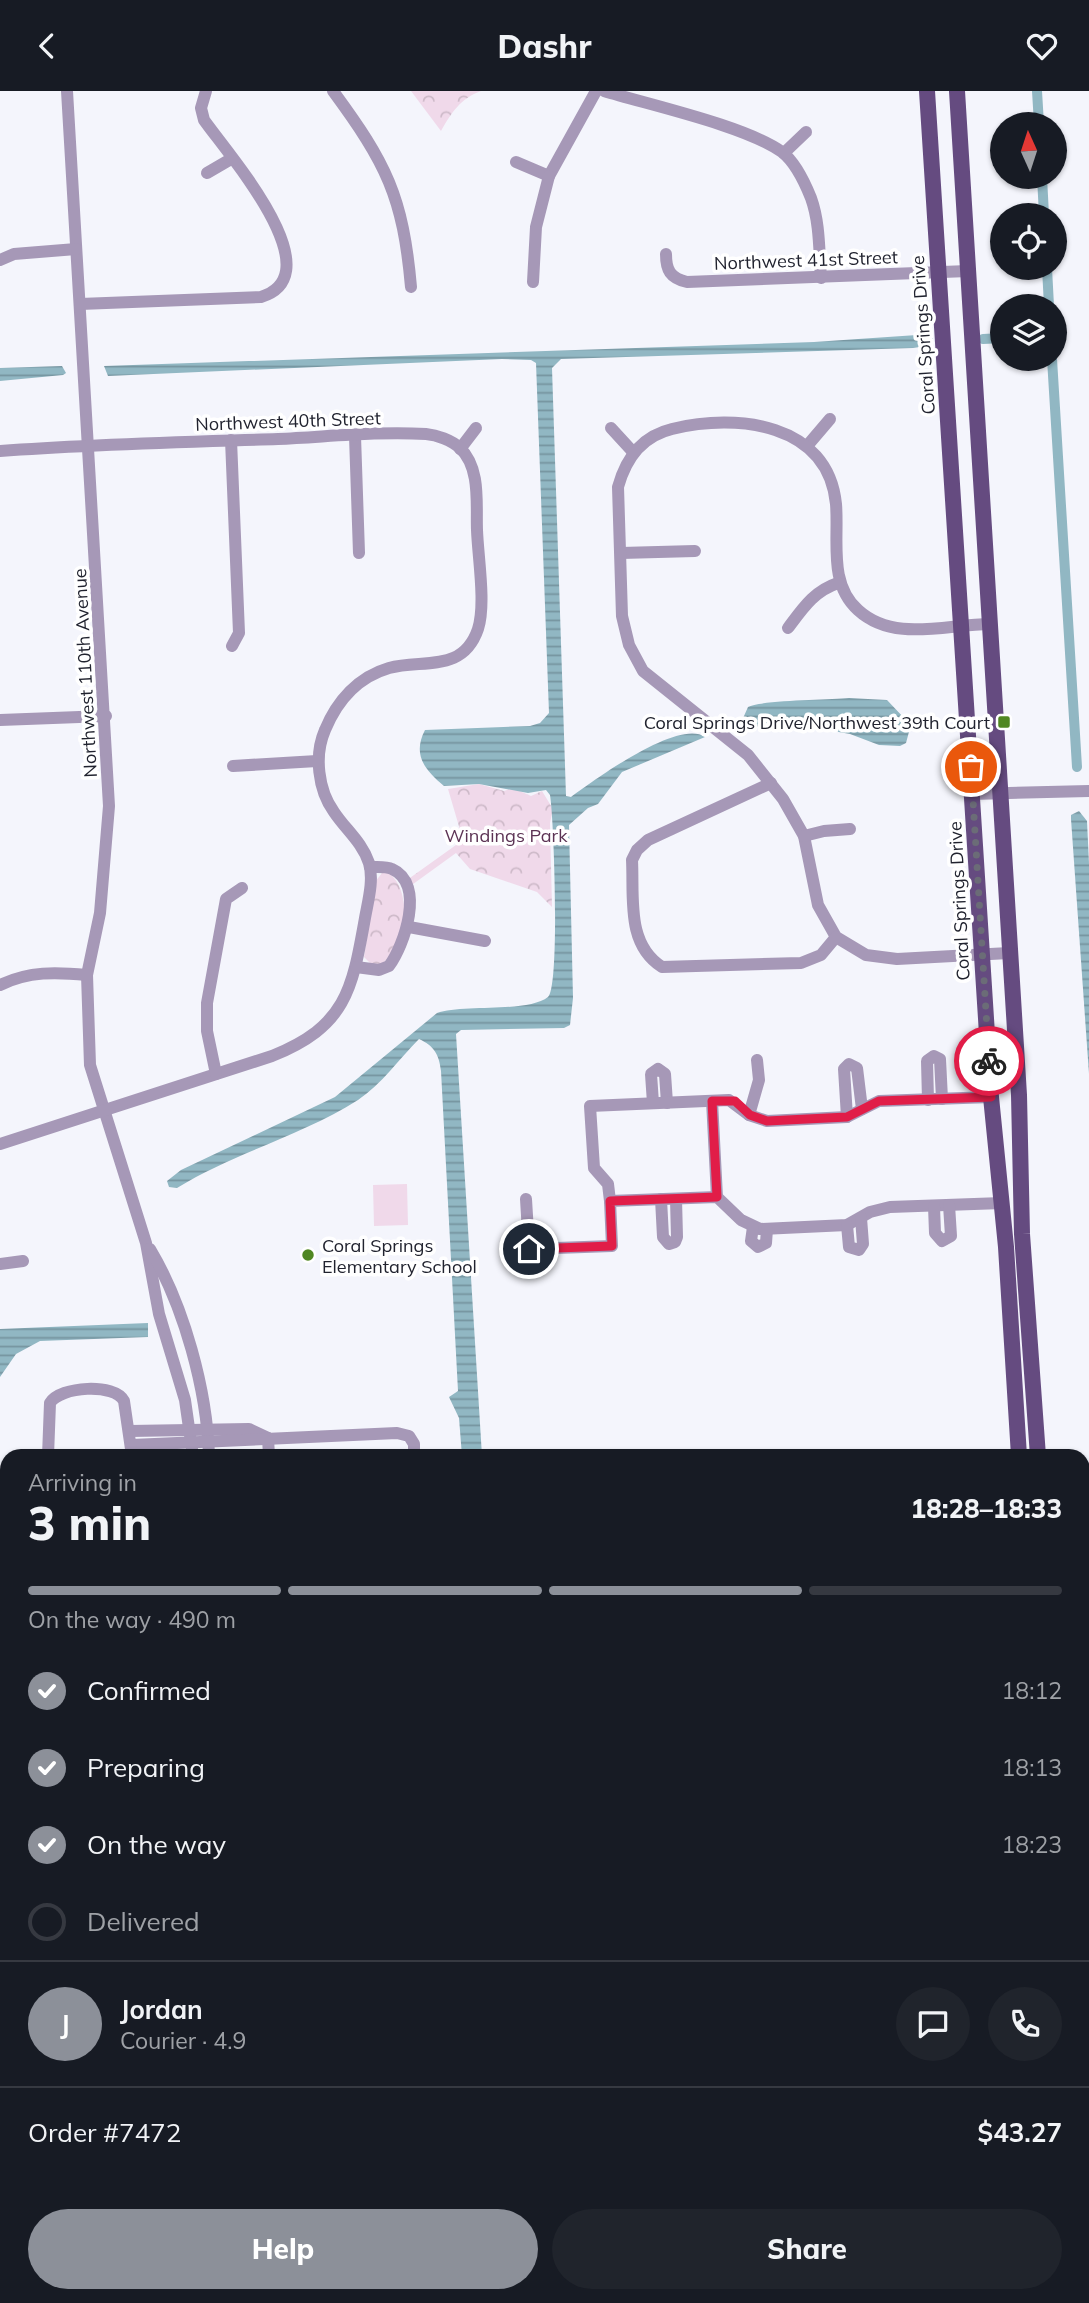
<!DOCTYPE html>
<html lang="en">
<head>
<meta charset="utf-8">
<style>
  :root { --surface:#171b24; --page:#20242c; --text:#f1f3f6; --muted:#9ea1a6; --line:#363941; --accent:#8c9099 }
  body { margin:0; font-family:Mulish,sans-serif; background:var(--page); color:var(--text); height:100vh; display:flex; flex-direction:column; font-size:26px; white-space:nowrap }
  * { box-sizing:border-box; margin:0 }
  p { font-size:23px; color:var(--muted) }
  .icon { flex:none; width:38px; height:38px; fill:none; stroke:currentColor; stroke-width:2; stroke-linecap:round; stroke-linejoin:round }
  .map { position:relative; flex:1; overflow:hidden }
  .drawer { position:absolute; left:0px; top:1358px; width:1090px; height:854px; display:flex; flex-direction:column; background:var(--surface); border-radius:21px 21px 0 0; box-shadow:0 2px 5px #0004 }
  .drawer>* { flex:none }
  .needle { width:46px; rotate:357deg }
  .fabs { position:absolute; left:990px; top:21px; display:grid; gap:14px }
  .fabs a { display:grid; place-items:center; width:77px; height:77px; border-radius:50%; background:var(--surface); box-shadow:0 2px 5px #0004; font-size:35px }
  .pin { position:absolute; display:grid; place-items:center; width:60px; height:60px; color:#fff; margin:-30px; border:4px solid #fff; border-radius:50%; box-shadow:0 2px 7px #0007 }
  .courier { position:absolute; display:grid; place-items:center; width:70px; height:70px; margin:-35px; border:5px solid #e11d48; border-radius:50%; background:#fff; color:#222; box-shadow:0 2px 9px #0007 }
  .summary em { font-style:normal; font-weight:800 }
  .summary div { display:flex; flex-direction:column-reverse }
  .summary { display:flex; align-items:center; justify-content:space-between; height:119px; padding:0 28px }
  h1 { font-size:46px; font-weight:800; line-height:52px }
  .bar { display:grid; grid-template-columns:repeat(4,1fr); gap:10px 7px; align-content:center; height:84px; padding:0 28px }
  .bar i { height:9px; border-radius:5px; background:var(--line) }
  .bar .active { background:var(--accent) }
  .bar p { grid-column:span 4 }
  .line { display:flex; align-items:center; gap:18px; padding:0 28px; border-top:2px solid var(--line) }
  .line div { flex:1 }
  .round { display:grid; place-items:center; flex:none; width:74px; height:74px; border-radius:37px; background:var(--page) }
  ol { padding:0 28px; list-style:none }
  li { display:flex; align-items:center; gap:21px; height:77px }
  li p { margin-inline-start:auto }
  li .icon { padding:7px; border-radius:50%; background:var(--accent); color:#fff; stroke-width:4 }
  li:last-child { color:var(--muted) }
  li i { width:38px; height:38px; border:4px solid var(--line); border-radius:50% }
  .cta { display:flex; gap:14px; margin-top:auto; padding:14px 28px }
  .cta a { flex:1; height:80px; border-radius:42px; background:var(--accent); color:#fff; font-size:28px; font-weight:800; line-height:80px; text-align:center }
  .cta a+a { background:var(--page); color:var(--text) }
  header { display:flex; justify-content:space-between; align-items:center; height:91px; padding:0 28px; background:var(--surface); font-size:32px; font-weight:800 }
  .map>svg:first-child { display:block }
  .grass { fill:url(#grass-tufts) }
  .park { fill:url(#park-crowns) }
  .pitch { fill:#f0d9ea }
  .water { fill:url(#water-rules) }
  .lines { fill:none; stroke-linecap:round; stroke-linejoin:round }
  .canal { stroke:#91b7c3; stroke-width:10 }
  .minor { stroke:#a698b7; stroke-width:12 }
  .major { stroke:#654b80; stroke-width:16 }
  .done { stroke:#6b6c77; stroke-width:7; stroke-dasharray:0 12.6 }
  .route { stroke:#e11d48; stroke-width:9 }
  .poi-dot { fill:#508722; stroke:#fff; stroke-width:2.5 }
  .labels { text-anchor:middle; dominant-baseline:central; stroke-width:7; stroke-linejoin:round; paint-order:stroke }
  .street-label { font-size:18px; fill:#21232f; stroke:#fff }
  .poi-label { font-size:18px; fill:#21232f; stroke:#fff; text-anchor:end }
  .park-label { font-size:18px; fill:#5c3354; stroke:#fff }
</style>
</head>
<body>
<header><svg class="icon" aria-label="back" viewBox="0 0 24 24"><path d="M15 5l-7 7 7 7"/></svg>Dashr<svg class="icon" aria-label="heart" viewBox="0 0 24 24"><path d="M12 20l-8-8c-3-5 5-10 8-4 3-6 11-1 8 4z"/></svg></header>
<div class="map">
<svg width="1089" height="2212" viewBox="0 0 1089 2212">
  <defs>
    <pattern id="grass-tufts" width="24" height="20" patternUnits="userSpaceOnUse" patternTransform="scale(1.75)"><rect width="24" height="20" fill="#f0d9ea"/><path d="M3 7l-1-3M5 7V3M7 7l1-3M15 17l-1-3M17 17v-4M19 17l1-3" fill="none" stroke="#cebac9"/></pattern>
    <pattern id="park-crowns" width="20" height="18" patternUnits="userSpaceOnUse" patternTransform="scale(1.75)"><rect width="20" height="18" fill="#f0d9ea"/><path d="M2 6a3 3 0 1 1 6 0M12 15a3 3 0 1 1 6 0" fill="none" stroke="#cebac9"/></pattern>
    <pattern id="water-rules" width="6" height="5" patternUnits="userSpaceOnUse" patternTransform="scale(1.75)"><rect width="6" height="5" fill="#91b7c3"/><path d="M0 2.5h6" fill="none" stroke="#76949f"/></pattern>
  </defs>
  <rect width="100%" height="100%" fill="#f4f5fc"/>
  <polygon class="grass" points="0,2046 7,2050 7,2205 662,2205 656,2212 0,2212"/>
  <g class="park">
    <path d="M 411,0 L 481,0 C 461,7 451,22 441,40 Z"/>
    <polygon points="479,693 504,700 513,697 531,705 542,700 553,718 550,732 552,816 537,801 470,778 456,762 409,796 407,789 463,749 448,698"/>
    <path d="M 387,781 C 407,792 408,832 399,849 C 395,858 388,866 383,873 L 372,874 L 364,866 L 375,791 L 382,782 Z"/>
  </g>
  <polygon class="pitch" points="407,1093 408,1134 374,1135 373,1094"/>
  <g class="water">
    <path d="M 917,244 L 933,247 L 933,254 L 913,257 L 561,268 L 552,277 L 566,705 L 571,706 C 594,689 679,627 705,646 L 622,681 L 598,713 L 588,717 L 569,734 L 573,907 L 570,934 L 564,937 L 461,939 L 456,943 L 482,1365 L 462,1365 L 459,1327 L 449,1306 L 458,1300 L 441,980 C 439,963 434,955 419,948 C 399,968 382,993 358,1009 C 301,1045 234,1062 177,1097 L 169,1096 L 167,1090 L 181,1079 L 335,1006 L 437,922 C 462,913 528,922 548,906 C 560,896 554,727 550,704 L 546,699 L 528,702 L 479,693 L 444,695 C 425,679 412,664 425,639 L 530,635 L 540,632 L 549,622 L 536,272 L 531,269 L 502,268 L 108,285 L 104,275 L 814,251 Z"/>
    <polygon points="62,275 66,282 63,284 0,290 0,277"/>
    <path d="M 849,607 L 887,609 L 905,628 L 910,637 L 906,652 L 900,655 L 879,654 L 850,643 L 822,638 L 803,628 L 776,627 L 751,639 L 740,634 L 748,616 C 761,609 829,609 849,607 Z"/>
    <polygon points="1079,720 1087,730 1089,773 1089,983 1071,728 1071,724"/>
    <polygon points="148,1232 148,1246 40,1250 16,1263 0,1286 0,1238"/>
    <polygon points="0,2057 7,2061 7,2111 0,2117"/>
  </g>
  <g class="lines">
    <g class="canal">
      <polyline points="1037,0 1039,33"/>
      <polyline points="1042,86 1044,124"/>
      <polyline points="1047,177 1049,215"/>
      <polyline points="983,248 1003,247"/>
      <polyline points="1052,268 1077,676"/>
      <polyline points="1083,1647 1089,1647"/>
    </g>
    <g class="minor">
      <polyline points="67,0 109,715 100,822 87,884 90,974 146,1152 159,1223 185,1309 193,1365"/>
      <path d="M 333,0 C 386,72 403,105 411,196"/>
      <path d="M 604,0 C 650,14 746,35 782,61 C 795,71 805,92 811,107 C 820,132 819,160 821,187"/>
      <polyline points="784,62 806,41"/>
      <polyline points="516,71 549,85 596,0"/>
      <polyline points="207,82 231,68"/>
      <path d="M 666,163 C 666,179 670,187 687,191 L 968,180"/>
      <polyline points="0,169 14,163 76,158"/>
      <polyline points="533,191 536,136 549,85"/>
      <path d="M 80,213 L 261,206 C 335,183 227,62 204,29 L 201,17 L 206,0"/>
      <polyline points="611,337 633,361"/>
      <polyline points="355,345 359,462"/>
      <polyline points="231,349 239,542 232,555"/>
      <polyline points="807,355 830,328"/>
      <polyline points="460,358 476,337"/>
      <path d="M 0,360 C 92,353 185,351 278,348 C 326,346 377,340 426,343 C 437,344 451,349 460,357 C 481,377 476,413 477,439 C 478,467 486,513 478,538 C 463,582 424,568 389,577 C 358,586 337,610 325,639 C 314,664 318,699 334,721 C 346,739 362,751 369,772 C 374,789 368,810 365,827 C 352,900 346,935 272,965 L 0,1053"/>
      <polyline points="621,462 695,460"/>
      <path d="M 990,533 C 946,533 894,552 858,519 C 828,492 839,449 836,413 C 828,332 737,322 672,338 C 642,345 626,367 618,396 L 622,525 L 629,554 L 643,580 L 748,664 L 783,708 L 804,745 L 818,814 L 836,846 L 866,864 L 897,868 L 1009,862"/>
      <path d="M 788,537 C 803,517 814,500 838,492"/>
      <polyline points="0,629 106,625"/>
      <polyline points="233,675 317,670"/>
      <path d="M 771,692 L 648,749 L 637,759 L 632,769 C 634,807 626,853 662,876 L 801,872 L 821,864 L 836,846"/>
      <polyline points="972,703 1089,700"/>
      <polyline points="804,745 824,740 850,738"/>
      <polyline points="409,836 485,850"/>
      <path d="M 356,876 L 379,879 L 389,875 C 404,855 426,793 392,778 C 386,775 377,776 370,776"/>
      <path d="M 0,894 C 29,880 56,881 87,884"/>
      <polyline points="216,983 207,940 207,912 226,808 242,797"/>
      <polyline points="928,1009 927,970 934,965 940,968 942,1008"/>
      <polyline points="712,1010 717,1106"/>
      <polyline points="653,1012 651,983 658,978 665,983 667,1012"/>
      <polyline points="749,1024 759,989 757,969"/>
      <polyline points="847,1026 844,978 849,973 857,977 862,1018"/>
      <polyline points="526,1108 529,1158 612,1155 610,1110 717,1106 741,1129 760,1138 847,1134 870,1121 890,1116 1002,1112"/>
      <polyline points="661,1108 663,1146 669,1153 675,1151 677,1146 676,1108"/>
      <polyline points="610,1110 608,1093 594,1077 590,1015 729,1009 749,1024 767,1030 847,1026 879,1010 991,1006"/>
      <polyline points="934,1115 935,1142 942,1150 951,1145 949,1114"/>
      <polyline points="847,1134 849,1156 859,1159 863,1153 861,1127"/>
      <polyline points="753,1136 751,1150 758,1156 766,1152 767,1138"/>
      <path d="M 150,1158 C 184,1215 207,1299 209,1365"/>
      <polyline points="0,1173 23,1170"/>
      <polyline points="130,1340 249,1338 268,1347"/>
      <polyline points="268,1347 269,1365"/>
      <polyline points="132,1354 397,1342 409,1345 414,1353 414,1365"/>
      <path d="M 48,1365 L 50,1312 C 60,1295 115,1292 124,1310 L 132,1365"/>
      <polyline points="0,1536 7,1536"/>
      <polyline points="0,1648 7,1648"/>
      <polyline points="0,1796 7,1809"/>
      <polyline points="938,2205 938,2212"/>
      <polyline points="777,2212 782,2205"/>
    </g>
    <g class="major">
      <polyline points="927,0 991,1006 1006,1156 1019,1365"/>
      <polyline points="957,0 1019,1004 1022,1143 1038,1365"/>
      <polyline points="1083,1448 1089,1448"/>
      <polyline points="1083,1472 1089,1472"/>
      <polyline points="0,1491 7,1490"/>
      <polyline points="0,1513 7,1512"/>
      <polyline points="1083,2017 1089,2108"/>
      <polyline points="1068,2205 1069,2212"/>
    </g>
  </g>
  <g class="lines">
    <polyline class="done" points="971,676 989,970"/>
    <polyline class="route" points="529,1158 612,1155 610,1110 717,1106 712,1010 735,1010 750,1024 767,1030 847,1026 879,1010 991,1006 989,970"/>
  </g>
  <g class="poi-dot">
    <rect x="997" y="624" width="14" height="14" rx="3.5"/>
    <circle cx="308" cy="1164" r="7"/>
  </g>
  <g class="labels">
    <g class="street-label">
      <text transform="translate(806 169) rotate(-2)">Northwest 41st Street</text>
      <text transform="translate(923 244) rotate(-94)">Coral Springs Drive</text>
      <text transform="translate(288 330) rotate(-2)">Northwest 40th Street</text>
      <text transform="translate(85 582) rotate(-93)">Northwest 110th Avenue</text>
      <text transform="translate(959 810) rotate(-93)">Coral Springs Drive</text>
    </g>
    <g class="poi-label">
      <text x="990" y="631">Coral Springs Drive/Northwest 39th Court</text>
      <text x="322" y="1154" text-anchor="start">Coral Springs<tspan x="322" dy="21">Elementary School</tspan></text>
    </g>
    <g class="park-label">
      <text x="506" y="744">Windings Park</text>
    </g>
  </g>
</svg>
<div class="fabs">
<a><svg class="needle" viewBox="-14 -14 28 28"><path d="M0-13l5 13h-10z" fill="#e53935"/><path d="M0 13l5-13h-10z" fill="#9ea1a6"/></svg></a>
<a><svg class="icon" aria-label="locate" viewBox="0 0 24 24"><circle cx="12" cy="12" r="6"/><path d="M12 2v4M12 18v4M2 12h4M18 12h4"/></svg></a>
<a><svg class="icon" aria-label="layers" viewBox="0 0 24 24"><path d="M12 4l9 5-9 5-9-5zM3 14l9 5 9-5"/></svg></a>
</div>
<div class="pin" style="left:971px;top:676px;background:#ea580c"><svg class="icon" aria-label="bag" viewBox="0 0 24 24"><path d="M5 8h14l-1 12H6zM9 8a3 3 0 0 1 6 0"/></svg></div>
<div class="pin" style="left:529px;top:1158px;background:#1f2937"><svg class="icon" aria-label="home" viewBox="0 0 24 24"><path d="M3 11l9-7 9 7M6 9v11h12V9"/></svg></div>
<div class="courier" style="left:989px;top:970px"><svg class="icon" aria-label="bike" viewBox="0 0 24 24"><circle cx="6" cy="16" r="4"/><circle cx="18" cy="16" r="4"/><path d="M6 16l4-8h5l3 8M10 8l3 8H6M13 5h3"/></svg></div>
<section class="drawer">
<div class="summary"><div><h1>3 min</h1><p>Arriving in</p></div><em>18:28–18:33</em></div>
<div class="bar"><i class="active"></i><i class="active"></i><i class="active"></i><i></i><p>On the way · 490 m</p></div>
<ol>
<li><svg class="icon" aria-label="check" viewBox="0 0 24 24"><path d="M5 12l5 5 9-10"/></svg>Confirmed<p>18:12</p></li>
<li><svg class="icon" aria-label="check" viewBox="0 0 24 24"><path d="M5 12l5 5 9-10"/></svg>Preparing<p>18:13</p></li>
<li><svg class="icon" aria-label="check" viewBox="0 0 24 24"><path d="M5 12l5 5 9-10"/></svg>On the way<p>18:23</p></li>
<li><i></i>Delivered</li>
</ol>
<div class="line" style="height:126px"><b class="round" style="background:var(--accent);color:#fff">J</b><div><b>Jordan</b><p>Courier · 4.9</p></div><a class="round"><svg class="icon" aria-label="chat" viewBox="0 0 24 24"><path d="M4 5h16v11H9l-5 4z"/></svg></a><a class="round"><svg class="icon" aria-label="phone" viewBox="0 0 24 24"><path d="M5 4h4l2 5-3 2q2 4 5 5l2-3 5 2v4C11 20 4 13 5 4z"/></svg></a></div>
<div class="line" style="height:91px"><div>Order #7472</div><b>$43.27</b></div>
<div class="cta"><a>Help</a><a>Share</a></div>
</section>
</div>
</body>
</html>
